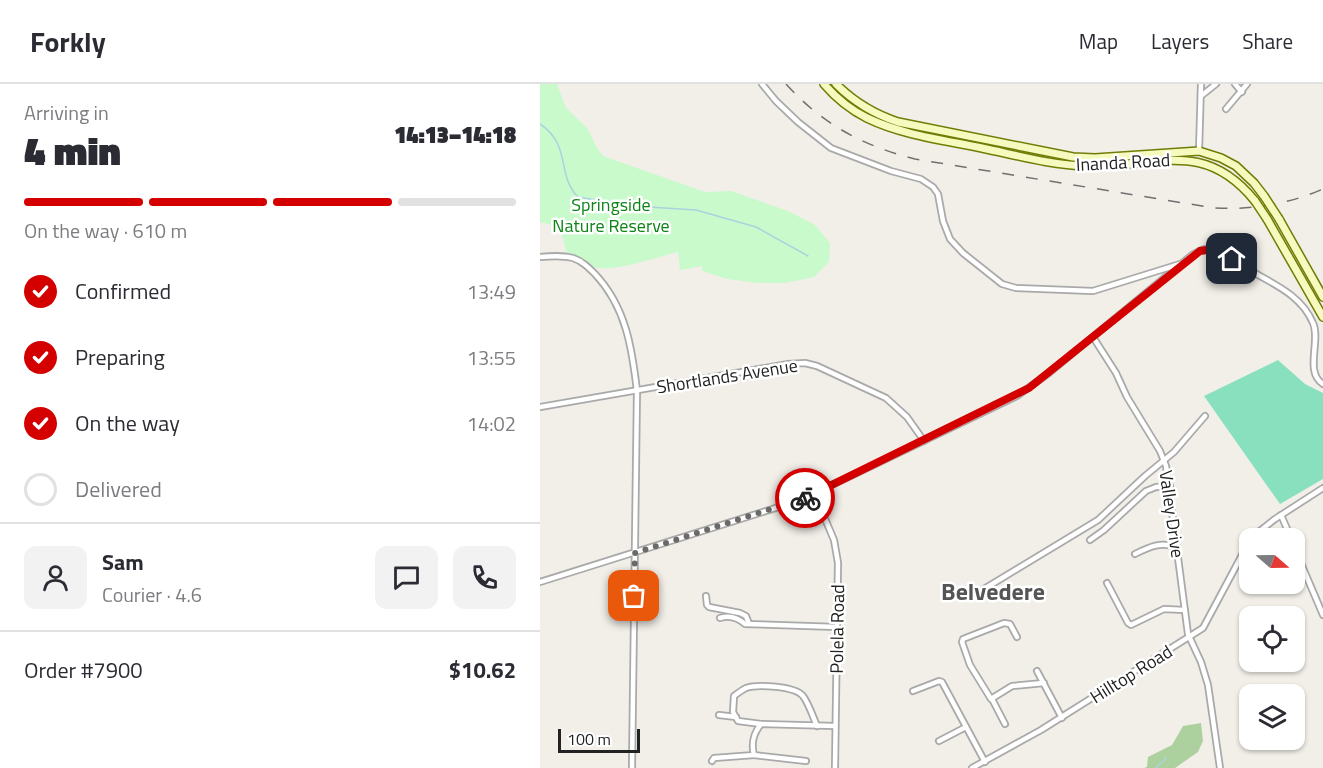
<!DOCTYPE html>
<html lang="en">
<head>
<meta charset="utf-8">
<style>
  :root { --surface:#fff; --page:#f2f2f3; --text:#2b2b33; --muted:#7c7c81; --line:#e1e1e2; --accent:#d40000 }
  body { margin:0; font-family:"Titillium Web",sans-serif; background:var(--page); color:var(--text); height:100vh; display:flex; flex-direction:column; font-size:22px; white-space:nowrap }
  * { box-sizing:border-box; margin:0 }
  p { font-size:20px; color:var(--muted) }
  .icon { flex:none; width:33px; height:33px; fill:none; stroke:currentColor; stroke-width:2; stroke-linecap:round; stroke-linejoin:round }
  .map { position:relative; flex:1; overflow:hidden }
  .side { display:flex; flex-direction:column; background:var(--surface); width:540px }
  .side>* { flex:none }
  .needle { width:39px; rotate:110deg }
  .buttons { position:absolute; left:699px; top:444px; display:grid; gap:12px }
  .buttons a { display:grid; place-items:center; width:66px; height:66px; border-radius:12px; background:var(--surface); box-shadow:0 2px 4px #0004; font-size:30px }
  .scale { position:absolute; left:18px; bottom:15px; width:82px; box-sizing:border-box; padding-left:6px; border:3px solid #222; border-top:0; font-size:16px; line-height:21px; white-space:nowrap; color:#222; -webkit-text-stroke:4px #fff; paint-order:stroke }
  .pin { position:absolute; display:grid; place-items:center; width:51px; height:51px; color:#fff; margin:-26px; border-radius:12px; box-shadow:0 3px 9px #0006 }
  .courier { position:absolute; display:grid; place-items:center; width:60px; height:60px; margin:-30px; border:4px solid #d40000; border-radius:50%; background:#fff; color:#222; box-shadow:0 2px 8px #0007 }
  .headline em { font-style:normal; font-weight:800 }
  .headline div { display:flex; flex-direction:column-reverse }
  .headline { display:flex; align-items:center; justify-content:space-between; height:102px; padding:0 24px }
  h1 { font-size:39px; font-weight:800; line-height:45px }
  .bar { display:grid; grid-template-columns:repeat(4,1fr); gap:9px 6px; align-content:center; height:72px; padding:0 24px }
  .bar i { height:8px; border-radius:4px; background:var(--line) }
  .bar .on { background:var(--accent) }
  .bar p { grid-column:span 4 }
  .line { display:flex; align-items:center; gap:15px; padding:0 24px; border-top:2px solid var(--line) }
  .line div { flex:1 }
  .round { display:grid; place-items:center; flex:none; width:63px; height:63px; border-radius:12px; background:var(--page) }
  ol { padding:0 24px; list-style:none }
  li { display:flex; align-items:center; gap:18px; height:66px }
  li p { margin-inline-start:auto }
  li .icon { padding:6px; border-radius:50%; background:var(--accent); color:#fff; stroke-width:4 }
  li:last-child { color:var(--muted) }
  li i { width:33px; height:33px; border:3px solid var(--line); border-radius:50% }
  header { display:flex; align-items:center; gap:36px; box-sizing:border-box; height:84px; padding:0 30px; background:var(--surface); border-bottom:2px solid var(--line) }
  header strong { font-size:28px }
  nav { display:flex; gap:33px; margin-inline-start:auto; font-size:21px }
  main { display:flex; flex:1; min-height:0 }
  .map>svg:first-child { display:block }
  .forest { fill:#add19e }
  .park { fill:#c8facc }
  .pitch { fill:#88e0be }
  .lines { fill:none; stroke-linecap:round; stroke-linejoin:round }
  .stream { stroke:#aad3df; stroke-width:1.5 }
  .minor-casing { stroke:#a9a9a9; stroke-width:8 }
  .secondary-casing { stroke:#707d05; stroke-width:10 }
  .minor { stroke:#fff; stroke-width:4.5 }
  .secondary { stroke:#f7fabf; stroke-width:7 }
  .rail { stroke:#707070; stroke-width:1.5; stroke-dasharray:12 12; stroke-linecap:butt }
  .secondary-bridge-casing { stroke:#707d05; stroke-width:10; stroke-linecap:butt }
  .secondary-bridge { stroke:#f7fabf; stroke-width:7 }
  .done { stroke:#6b6a68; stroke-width:6; stroke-dasharray:0 10.8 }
  .route { stroke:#d40000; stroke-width:8 }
  .labels { text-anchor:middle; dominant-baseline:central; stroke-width:5; stroke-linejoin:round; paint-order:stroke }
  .street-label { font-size:18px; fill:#222; stroke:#fff }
  .park-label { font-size:18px; fill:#0c8416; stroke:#fff }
  .district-label { font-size:24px; font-weight:bold; fill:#555; stroke:#fff }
</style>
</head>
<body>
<header>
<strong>Forkly</strong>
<nav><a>Map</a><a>Layers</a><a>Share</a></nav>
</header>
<main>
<section class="side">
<div class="headline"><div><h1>4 min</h1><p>Arriving in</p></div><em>14:13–14:18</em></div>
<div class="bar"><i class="on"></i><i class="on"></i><i class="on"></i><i></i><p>On the way · 610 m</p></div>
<ol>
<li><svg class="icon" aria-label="check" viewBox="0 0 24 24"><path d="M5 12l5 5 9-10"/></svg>Confirmed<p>13:49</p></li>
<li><svg class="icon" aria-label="check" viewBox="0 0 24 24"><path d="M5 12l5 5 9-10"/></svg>Preparing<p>13:55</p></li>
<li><svg class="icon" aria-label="check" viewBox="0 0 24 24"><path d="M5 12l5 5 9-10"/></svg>On the way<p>14:02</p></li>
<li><i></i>Delivered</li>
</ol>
<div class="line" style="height:108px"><a class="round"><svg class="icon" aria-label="person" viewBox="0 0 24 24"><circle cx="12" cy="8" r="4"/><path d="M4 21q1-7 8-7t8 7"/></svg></a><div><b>Sam</b><p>Courier · 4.6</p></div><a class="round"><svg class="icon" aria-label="chat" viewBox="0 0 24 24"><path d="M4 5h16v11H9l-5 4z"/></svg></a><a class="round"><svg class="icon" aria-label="phone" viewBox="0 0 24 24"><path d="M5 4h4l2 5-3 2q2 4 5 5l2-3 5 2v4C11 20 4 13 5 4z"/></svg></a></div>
<div class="line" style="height:78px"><div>Order #7900</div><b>$10.62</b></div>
</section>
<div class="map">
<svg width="783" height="684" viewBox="0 0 783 684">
  <rect width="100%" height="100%" fill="#f2efe9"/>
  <polygon class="forest" points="661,639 663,657 658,668 635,684 604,684 607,683 608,673 632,661 643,642"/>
  <path class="park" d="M 0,0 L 17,0 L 26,24 L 47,44 L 57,64 L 63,72 L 165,108 L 191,107 L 248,127 L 275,141 L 290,159 L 289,178 L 274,193 L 245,199 L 218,199 L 187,195 L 162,187 L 162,182 L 140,186 L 138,168 C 117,173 73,189 54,183 C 44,181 34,173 26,167 L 20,143 L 0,138 Z"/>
  <polygon class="pitch" points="738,276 765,300 783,309 783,395 740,420 664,312"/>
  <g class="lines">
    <g class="stream">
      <path d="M 0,40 C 32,61 16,91 38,113 L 93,122 L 156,126 L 216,143 L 268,172"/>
      <polyline points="616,684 626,674"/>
    </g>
    <g class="minor-casing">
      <g id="minor">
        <polyline points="222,0 236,17 258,38 291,64 351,87 381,95 393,103 398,110 403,137 410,155 423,169 462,200 476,204 553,207 640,180"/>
        <polyline points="695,0 702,8"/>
        <polyline points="661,12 676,0"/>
        <polyline points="686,25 707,0"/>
        <polyline points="659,67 661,0"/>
        <path d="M 0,173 C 11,172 22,171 33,174 C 42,177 48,183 55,190 C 86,223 92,264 97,307 L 92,684"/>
        <polyline points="553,253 576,289 587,313 620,367 626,382 648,550 661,578 668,601 680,684"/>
        <polyline points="0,323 248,280 265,279 277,282 346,314 367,333 384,357"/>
        <polyline points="275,411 294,456 298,479 295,684"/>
        <polyline points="741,431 751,454"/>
        <polyline points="711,454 735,435 783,404"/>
        <polyline points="550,456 564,446 606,407 616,403 630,402"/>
        <polyline points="754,463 783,531"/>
        <path d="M 595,470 C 611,462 620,458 637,463"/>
        <path d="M 0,498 L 261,416 L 477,312 L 509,289 L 652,171 C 659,167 665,163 673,165 C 685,168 696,178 706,184 C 731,199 761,210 773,239 C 781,257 764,288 783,300"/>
        <polyline points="567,499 588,539 591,541 624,525 645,526"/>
        <polyline points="439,508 558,436 605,392 634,368 665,332"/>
        <polyline points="166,512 167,521 169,523 200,529 206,532 209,540"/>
        <path d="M 180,534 C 189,531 197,533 205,540 L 297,543"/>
        <polyline points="477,553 470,540 464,539 423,555 422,558 430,581 451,615 472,602 504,599"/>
        <polyline points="497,587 522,634"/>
        <polyline points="373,607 399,597 402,598 445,678"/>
        <polyline points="452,615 465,640"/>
        <polyline points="179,631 196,633"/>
        <path d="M 221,640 L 198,637 L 193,628 L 194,612 C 198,609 202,606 206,604 C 217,600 255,602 263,612 C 269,620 273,633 277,642"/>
        <polyline points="399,657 426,643"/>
        <polyline points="172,677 174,674 214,671"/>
        <path d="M 266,677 L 214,671 C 211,659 213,650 221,640 L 295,642"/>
        <polyline points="432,684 501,646 663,544 710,456"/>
      </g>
    </g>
    <g class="secondary-casing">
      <g id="secondary">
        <path d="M 284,0 C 296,14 311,26 327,34 C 362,51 404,56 442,64 C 476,71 511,81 546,82 C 615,84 663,53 715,117"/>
        <path d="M 296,0 C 314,18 334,30 358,38 L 533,73 L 555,74 L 659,67 L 681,74 L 696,82 L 714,99 L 724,112"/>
        <polyline points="727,135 783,233"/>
        <polyline points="739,135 783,213"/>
      </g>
    </g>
    <use href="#minor" class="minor"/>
    <use href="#secondary" class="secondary"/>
    <path class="rail" d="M 246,0 C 282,40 323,62 375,75 L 674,124 C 712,126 749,120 783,105"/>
    <g class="secondary-bridge-casing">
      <g id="secondary-bridge">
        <polyline points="724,112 739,135"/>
        <polyline points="715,117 727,135"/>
      </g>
    </g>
    <use href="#secondary-bridge" class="secondary-bridge"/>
  </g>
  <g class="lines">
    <polyline class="done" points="94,512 95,469 265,414"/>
    <polyline class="route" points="265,414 489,304 660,167 674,165 692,175"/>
  </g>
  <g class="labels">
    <g class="street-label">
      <text transform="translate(583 78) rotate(-3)">Inanda Road</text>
      <text transform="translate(187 292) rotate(-9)">Shortlands Avenue</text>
      <text transform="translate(632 430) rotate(82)">Valley Drive</text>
      <text transform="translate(297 545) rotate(-89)">Polela Road</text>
      <text transform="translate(591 590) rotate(-32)">Hilltop Road</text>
    </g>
    <g class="park-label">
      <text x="71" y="120">Springside<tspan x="71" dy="21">Nature Reserve</tspan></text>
    </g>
    <g class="district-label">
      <text x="453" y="507">Belvedere</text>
    </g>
  </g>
</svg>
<div class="buttons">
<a><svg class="needle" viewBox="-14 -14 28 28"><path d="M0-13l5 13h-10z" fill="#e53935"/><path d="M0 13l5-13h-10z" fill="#7c7c81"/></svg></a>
<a><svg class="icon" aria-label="locate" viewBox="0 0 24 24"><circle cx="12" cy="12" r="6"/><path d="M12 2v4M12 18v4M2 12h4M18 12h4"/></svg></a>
<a><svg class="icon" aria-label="layers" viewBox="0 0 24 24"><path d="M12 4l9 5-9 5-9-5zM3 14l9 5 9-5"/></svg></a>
</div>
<div class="scale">100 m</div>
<div class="pin" style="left:94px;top:512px;background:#ea580c"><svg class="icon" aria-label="bag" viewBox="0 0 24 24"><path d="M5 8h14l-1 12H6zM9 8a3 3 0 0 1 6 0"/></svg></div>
<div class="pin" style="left:692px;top:175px;background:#1f2937"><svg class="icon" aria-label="home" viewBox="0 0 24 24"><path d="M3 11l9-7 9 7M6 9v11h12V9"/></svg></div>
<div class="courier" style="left:265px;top:414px"><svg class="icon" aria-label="bike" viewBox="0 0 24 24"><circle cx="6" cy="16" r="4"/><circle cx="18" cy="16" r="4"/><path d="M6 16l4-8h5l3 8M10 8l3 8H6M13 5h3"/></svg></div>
</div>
</main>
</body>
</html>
